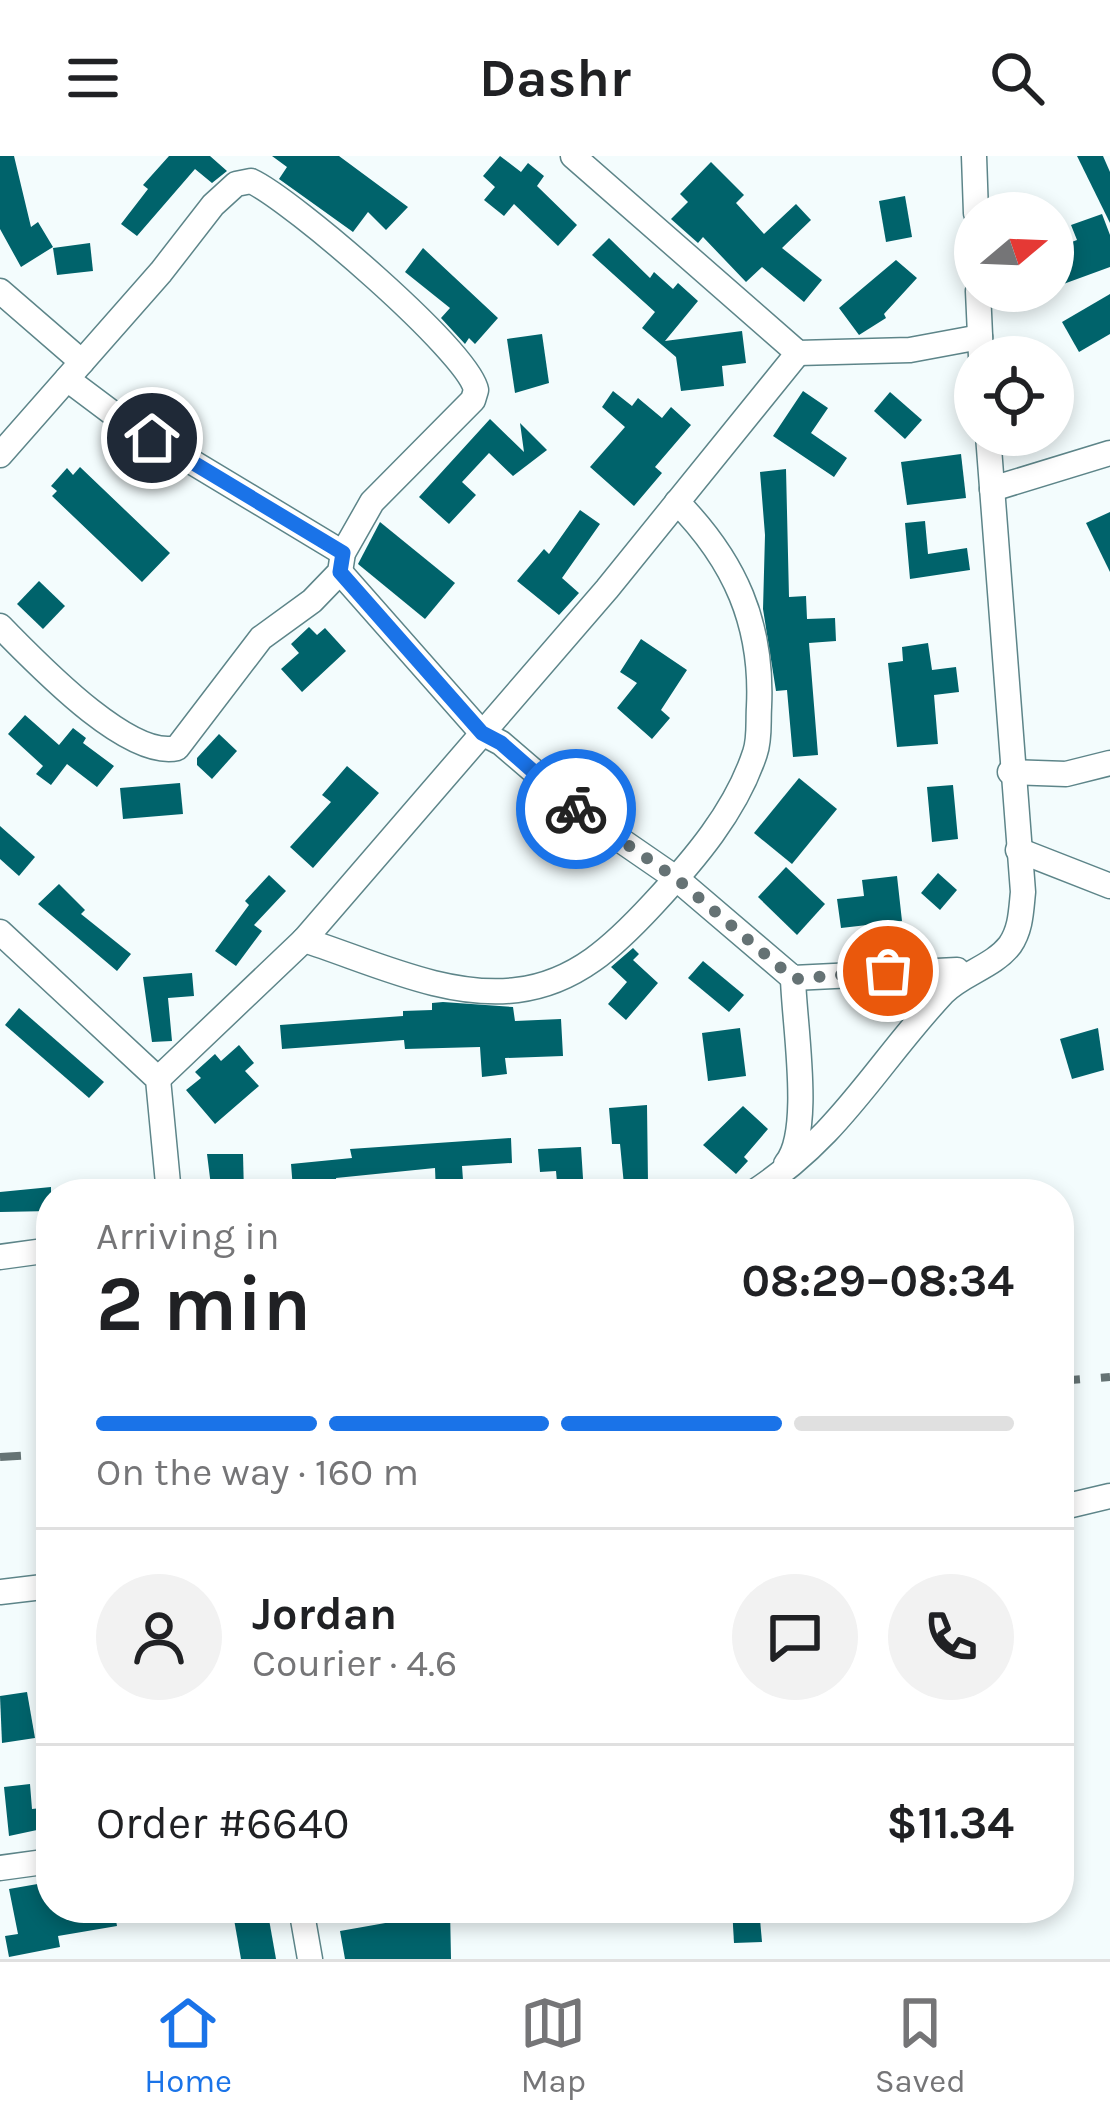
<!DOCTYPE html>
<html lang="en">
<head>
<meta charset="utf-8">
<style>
  :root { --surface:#fff; --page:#f2f2f2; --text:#202124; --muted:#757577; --line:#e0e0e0; --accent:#1a73e8 }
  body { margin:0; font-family:Karla,sans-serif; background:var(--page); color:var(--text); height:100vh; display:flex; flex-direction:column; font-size:45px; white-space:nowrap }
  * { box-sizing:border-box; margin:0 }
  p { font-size:39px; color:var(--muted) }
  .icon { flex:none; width:66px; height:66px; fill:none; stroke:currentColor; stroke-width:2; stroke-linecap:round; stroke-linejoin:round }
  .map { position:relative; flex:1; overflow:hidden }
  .side { position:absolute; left:36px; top:1023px; width:1038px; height:744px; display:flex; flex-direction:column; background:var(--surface); border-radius:48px; box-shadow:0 6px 18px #0003 }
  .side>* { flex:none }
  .needle { width:78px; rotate:71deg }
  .controls { position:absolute; left:954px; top:36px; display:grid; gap:24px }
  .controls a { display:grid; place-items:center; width:120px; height:120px; border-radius:50%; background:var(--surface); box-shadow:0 6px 18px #0003; font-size:60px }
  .pin { position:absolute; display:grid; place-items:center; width:102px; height:102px; color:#fff; margin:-51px; border:6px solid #fff; border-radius:50%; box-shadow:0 3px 12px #0007 }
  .courier { position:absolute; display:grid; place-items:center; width:120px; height:120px; margin:-60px; border:9px solid #1a73e8; border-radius:50%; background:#fff; color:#222; box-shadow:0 3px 15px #0007 }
  .overview em { font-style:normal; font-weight:700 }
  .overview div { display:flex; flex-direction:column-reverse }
  .overview { display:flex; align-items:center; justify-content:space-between; height:204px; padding:0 60px }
  h1 { font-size:78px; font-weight:700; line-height:90px }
  .bar { display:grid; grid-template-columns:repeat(4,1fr); gap:18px 12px; align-content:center; height:144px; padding:0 60px }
  .bar i { height:15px; border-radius:9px; background:var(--line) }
  .bar .selected { background:var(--accent) }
  .bar p { grid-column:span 4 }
  .line { display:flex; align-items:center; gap:30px; padding:0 60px; border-top:3px solid var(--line) }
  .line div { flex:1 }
  .round { display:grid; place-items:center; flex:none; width:126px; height:126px; border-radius:63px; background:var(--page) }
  header { display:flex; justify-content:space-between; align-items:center; height:156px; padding:0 60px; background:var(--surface); font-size:54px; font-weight:700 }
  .menu { display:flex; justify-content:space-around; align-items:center; height:168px; border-top:3px solid var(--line); background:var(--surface); font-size:33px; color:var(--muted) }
  .menu a { display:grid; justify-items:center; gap:6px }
  .menu .selected { color:var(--accent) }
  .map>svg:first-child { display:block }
  .building { fill:#00636b }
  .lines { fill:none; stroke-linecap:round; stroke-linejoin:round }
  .minor-casing { stroke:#5d8589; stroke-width:27 }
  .minor { stroke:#fff; stroke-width:24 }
  .rail { stroke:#657374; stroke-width:8; stroke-dasharray:21 21; stroke-linecap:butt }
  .done { stroke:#657274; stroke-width:12; stroke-dasharray:0 21.6 }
  .route { stroke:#1a73e8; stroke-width:15 }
</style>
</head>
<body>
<header><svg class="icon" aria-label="menu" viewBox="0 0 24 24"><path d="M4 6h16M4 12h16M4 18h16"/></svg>Dashr<svg class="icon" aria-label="search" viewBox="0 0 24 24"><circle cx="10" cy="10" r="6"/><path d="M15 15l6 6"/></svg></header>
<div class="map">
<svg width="1110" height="1803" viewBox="0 0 1110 1803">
  <rect width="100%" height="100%" fill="#f3fcfd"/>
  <g class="building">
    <polygon points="0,0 14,0 31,71 38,66 53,91 21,111 0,73"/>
    <polygon points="169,0 210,0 227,15 212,27 195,13 137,80 121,68 148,33 143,29"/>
    <polygon points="272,0 339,0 408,51 386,74 368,56 353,76 279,23 287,11"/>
    <polygon points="500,0 521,16 528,7 544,20 537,30 577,69 558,90 514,48 504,60 484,44 495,31 483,20"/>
    <polygon points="1077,0 1103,0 1110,16 1110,67"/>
    <polygon points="711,6 744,39 736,47 764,78 796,48 811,64 782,92 822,124 804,146 762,111 746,126 703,81 698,87 671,63 688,46 680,38"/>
    <polygon points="905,40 912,81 886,86 879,45"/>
    <polygon points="1102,58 1110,79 1110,111 1058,130 1053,93 1077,84 1071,69"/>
    <polygon points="609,82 650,122 654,116 673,133 678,127 698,145 665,185 742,175 746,207 722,210 724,230 681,235 676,201 642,172 655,156 592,99"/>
    <polygon points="90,87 93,115 57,119 53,92"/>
    <polygon points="423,92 498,162 475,188 469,182 465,188 441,162 450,152 405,116"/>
    <polygon points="896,104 917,122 884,158 886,162 859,179 839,152"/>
    <polygon points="1110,138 1110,178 1079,196 1062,166"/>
    <polygon points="542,178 549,227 515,237 507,183"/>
    <polygon points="613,235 632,250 638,242 662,262 671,251 691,269 655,311 662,317 634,350 590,311 625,271 602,251"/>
    <polygon points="803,235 828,252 811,277 847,302 834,321 773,280"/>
    <polygon points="890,236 922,264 905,283 874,255"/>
    <polygon points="490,263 524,296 520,267 547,294 513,320 489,297 462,326 476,339 449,368 419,341"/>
    <polygon points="961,298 966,342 907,349 901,306"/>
    <polygon points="80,311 170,397 142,426 52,340 57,335 51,330 67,312 73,319"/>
    <polygon points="786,313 789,441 806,440 807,463 835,462 836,485 809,487 818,599 793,601 787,534 776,535 763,453 765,379 760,316"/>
    <polygon points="580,354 600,368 562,422 579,437 559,459 517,425 544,393 549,398"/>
    <polygon points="1110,356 1110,416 1086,367"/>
    <polygon points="925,365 928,398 967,392 970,414 910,423 905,367"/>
    <polygon points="380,366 455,427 425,463 358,408"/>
    <polygon points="39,425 65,450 43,473 17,448"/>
    <polygon points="309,471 317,479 325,472 346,495 302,536 281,513 299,497 291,488"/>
    <polygon points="641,483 687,514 661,554 670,562 652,583 617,552 637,527 620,516"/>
    <polygon points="928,487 932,514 956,511 959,536 934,539 938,588 897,591 888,507 903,505 902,491"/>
    <polygon points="25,559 59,589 73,572 86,582 83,587 114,610 97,631 67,608 51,629 36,618 43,610 8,578"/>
    <polygon points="219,578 237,595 212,623 197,609 197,602"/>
    <polygon points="347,610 379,637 313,712 290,691 331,646 322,639"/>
    <polygon points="799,622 837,653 792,708 754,677"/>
    <polygon points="180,627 183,658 123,663 120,632"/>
    <polygon points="953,629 958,683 932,686 927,631"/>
    <polygon points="0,670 35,701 19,720 0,703"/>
    <polygon points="786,711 825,748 797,779 758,741"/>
    <polygon points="938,717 957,734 940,754 921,737"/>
    <polygon points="269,719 286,735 254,769 262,775 236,810 215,795 249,749 245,745"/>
    <polygon points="897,720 902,765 841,772 837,743 864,740 862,724"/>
    <polygon points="59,728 85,754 81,758 131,798 117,815 38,748"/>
    <polygon points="633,792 639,798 633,804 658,827 626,864 608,848 627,826 611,811"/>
    <polygon points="703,805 744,839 729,856 688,822"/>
    <polygon points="192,817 194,840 168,842 172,885 152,886 143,821"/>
    <polygon points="443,846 513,851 515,865 561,863 563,900 505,902 507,918 482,921 480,891 405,893 404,884 282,893 280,869 403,860 403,855 432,854 432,847"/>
    <polygon points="19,852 104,926 89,942 5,869"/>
    <polygon points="740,872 746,920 708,925 702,877"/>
    <polygon points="1098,872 1104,914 1072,923 1060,883"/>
    <polygon points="239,889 254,907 245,915 259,930 215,968 186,934 201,922 195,916 215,898 221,905"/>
    <polygon points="647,949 648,1027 624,1029 620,988 612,988 609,952"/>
    <polygon points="743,950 768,973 744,1001 748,1005 736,1018 703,989"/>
    <polygon points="511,982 512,1007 462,1010 464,1038 436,1038 435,1012 336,1022 337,1029 293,1033 291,1008 352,1002 350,993"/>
    <polygon points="581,991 584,1038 558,1038 556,1015 540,1016 538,993"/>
    <polygon points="207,998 243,998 244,1038 212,1038"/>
    <polygon points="51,1031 51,1055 0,1056 0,1036"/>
    <polygon points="27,1536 35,1582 2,1587 0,1540"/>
    <polygon points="30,1628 32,1653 51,1651 51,1671 9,1680 4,1631"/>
    <polygon points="49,1726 51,1752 114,1752 117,1770 58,1780 60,1791 9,1801 5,1780 18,1778 9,1733"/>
    <polygon points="232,1752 267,1752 276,1803 241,1803"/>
    <polygon points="390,1752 450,1752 451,1803 345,1803 340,1775 391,1766"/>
    <polygon points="732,1752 759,1752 762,1786 734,1787"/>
  </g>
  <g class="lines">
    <g class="minor-casing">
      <g id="minor">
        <polyline points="573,0 798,197 910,194 980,181"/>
        <polyline points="974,0 976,57"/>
        <polyline points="0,135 82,206"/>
        <polyline points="978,135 981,201"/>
        <polyline points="67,223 119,262 343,397"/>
        <path d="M 0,299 L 161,116 L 213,49 L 236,28 L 251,25 C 291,43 469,196 476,234 L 473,244 L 372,346 L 343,397 L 340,416 L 312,445 L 261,482 L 177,592 C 127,604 33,503 0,470"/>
        <polyline points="992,333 1110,297"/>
        <polyline points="340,416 482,577 501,587 587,661 677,723 793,822 957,814 961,820"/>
        <polyline points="1010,616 1066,618 1110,607"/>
        <polyline points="1018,694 1110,730"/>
        <polyline points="0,776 158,923 169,1038"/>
        <path d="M 304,784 C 370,805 447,843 517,834 C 576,827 615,789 653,748 C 694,704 736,655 755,597 C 760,583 758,566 759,551 C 763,468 735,405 677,346"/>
        <polyline points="158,923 304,784 607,433 798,197"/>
        <path d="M 786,1008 C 813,976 794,868 793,822"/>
        <path d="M 751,1038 C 841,980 874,911 943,837 C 963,817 993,811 1010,789 C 1021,773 1021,755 1023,736 L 988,279"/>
        <polyline points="0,1101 51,1094"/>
        <polyline points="1059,1352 1110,1340"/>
        <polyline points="0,1436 51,1430"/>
        <polyline points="0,1712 51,1705"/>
        <polyline points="301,1752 310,1803"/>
      </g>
    </g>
    <use href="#minor" class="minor"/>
    <g class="rail">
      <polyline points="1059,1225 1110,1221"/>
      <polyline points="0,1301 51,1298"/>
    </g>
  </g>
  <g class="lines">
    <polyline class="done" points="576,653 677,723 794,823 888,815"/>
    <polyline class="route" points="152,282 343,397 340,416 482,577 501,587 576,653"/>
  </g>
</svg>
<div class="controls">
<a><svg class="needle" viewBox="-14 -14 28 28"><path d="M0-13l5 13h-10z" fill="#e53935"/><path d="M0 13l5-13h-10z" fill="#757577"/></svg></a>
<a><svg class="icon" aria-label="locate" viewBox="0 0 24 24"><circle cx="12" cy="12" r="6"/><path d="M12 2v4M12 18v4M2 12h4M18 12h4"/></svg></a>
</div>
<div class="pin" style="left:888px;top:815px;background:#ea580c"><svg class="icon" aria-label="bag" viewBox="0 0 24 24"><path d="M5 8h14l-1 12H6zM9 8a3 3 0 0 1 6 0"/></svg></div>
<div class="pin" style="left:152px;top:282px;background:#1f2937"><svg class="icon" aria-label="home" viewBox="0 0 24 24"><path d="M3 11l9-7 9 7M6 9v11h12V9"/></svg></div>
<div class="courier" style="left:576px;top:653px"><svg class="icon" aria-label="bike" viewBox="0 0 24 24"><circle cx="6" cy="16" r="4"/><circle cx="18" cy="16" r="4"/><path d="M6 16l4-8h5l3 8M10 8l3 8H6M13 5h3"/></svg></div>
<section class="side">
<div class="overview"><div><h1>2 min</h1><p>Arriving in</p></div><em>08:29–08:34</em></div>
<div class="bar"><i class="selected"></i><i class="selected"></i><i class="selected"></i><i></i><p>On the way · 160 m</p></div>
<div class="line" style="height:216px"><a class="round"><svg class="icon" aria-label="person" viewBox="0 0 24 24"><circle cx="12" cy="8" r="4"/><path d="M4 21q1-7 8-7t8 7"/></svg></a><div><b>Jordan</b><p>Courier · 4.6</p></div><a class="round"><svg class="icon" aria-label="chat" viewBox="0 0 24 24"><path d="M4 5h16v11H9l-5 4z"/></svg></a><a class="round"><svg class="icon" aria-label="phone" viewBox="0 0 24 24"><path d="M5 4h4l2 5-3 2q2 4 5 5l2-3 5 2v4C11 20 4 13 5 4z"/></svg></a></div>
<div class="line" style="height:156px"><div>Order #6640</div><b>$11.34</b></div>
</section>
</div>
<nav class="menu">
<a class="selected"><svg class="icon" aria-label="home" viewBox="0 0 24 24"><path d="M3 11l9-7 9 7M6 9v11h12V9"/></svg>Home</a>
<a><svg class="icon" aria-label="map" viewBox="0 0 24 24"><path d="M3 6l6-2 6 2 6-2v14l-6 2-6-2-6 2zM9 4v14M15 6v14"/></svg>Map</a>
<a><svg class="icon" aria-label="saved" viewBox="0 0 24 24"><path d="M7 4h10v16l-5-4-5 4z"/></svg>Saved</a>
</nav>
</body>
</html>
